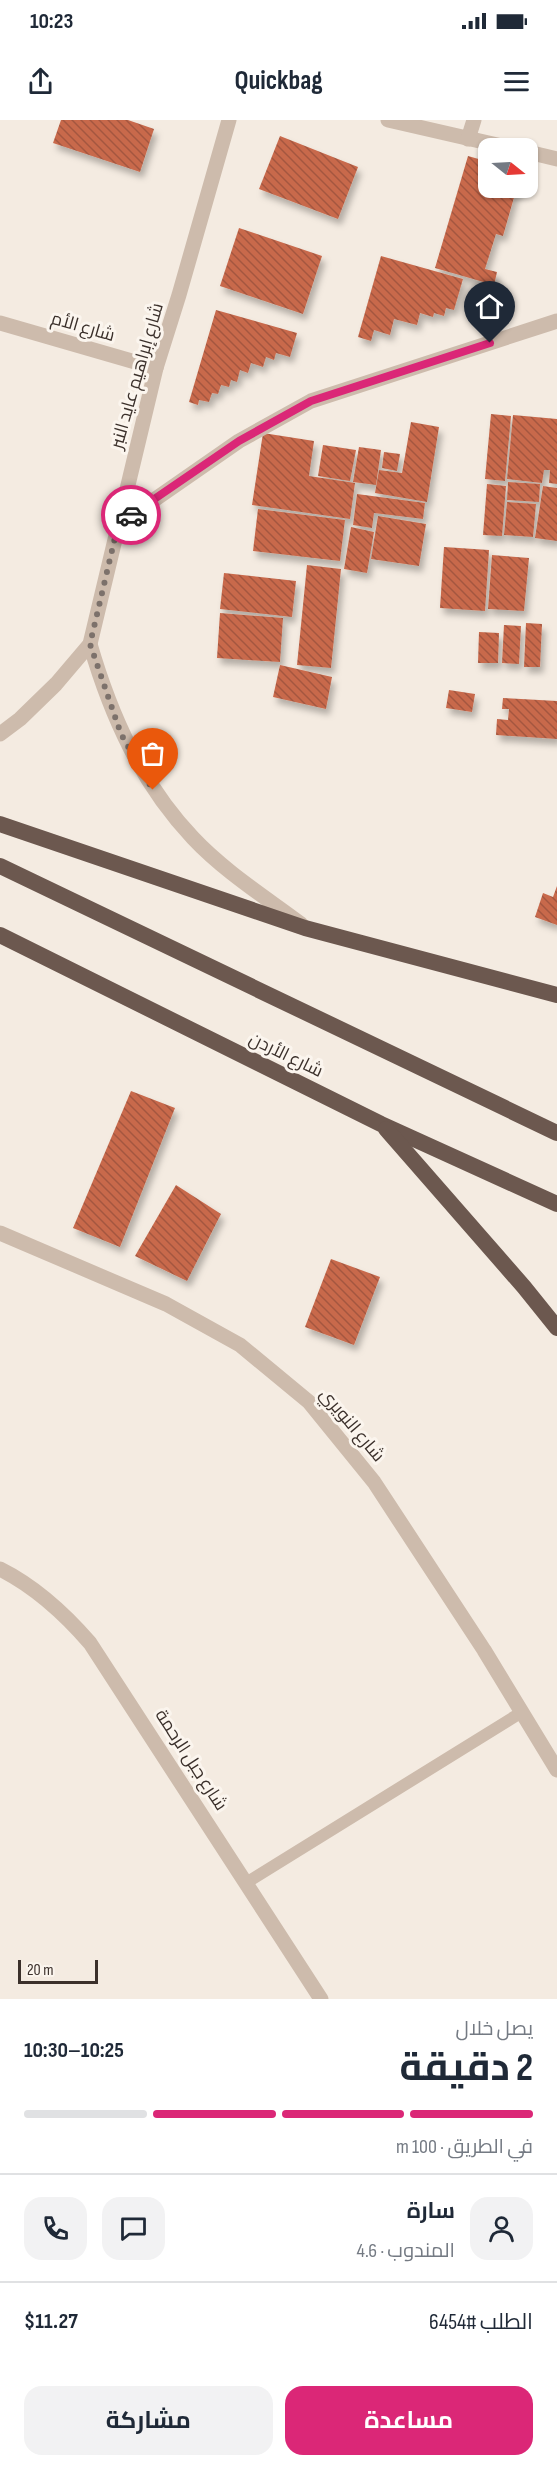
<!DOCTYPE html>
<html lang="ar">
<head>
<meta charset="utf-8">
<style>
  :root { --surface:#fff; --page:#f2f2f3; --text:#1f2937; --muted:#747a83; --line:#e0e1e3; --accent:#db2777 }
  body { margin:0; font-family:"Sofia Sans Condensed",Cairo,sans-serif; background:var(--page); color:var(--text); direction:rtl; height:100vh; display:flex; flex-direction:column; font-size:22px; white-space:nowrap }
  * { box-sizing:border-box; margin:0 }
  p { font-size:20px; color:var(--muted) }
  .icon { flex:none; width:33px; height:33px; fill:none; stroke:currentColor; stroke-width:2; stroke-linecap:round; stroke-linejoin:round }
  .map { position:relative; height:1879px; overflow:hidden; direction:ltr }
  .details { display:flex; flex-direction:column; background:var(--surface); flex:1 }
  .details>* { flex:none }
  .needle { width:39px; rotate:108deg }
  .buttons { position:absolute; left:478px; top:18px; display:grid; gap:12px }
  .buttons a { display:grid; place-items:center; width:60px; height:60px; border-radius:12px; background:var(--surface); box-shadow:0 2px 4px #0004; font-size:30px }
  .scale { position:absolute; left:18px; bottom:15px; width:80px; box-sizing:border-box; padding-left:6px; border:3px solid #3b302b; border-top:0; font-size:16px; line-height:21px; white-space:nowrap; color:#3b302b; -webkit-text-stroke:4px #fbf5ee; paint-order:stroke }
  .pin { position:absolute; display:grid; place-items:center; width:51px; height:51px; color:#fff; margin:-62px -26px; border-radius:50% 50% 50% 0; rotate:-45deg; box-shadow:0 0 6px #0007 }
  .pin .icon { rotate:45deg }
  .courier { position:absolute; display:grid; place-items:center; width:60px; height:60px; margin:-30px; border:4px solid #db2777; border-radius:50%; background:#fff; color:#222; box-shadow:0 2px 8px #0007 }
  .summary em { font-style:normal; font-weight:700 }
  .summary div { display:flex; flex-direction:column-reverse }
  .summary { display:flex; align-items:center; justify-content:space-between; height:102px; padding:0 24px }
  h1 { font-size:39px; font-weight:700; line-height:45px }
  .bar { display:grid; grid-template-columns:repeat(4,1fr); gap:9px 6px; align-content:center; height:72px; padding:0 24px }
  .bar i { height:8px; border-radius:4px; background:var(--line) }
  .bar .on { background:var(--accent) }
  .bar p { grid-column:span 4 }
  .line { display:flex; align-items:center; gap:15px; padding:0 24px; border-top:2px solid var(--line) }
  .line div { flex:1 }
  .round { display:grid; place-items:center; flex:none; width:63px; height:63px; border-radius:18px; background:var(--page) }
  .button { display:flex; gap:12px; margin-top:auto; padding:12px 24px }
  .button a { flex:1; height:69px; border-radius:18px; background:var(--accent); color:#fff; font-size:24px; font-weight:700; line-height:69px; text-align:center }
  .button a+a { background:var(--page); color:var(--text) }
  .status { display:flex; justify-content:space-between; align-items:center; height:42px; padding:0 30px; background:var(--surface); direction:ltr }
  .status svg { height:16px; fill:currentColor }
  header { display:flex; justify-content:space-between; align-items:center; height:78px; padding:0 24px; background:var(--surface); font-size:27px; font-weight:700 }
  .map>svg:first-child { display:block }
  .building { fill:url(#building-back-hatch); filter:url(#shadow) }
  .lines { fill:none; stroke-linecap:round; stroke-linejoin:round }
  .service { stroke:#cdbbac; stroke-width:12 }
  .minor { stroke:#cdbbac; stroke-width:15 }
  .tertiary { stroke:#cdbbac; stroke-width:15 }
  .trunk { stroke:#6c584f; stroke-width:16 }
  .done { stroke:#7c716b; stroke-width:6; stroke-dasharray:0 10.8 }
  .route { stroke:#db2777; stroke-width:8 }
  .labels { text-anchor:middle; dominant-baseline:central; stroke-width:6; stroke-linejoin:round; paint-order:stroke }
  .street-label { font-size:18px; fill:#3b302b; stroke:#fbf5ee }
</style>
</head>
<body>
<div class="status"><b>10:23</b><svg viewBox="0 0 49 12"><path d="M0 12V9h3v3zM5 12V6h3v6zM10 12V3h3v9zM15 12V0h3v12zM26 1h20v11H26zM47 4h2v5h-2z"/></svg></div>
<header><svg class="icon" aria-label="menu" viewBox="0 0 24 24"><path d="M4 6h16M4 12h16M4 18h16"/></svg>Quickbag<svg class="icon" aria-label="share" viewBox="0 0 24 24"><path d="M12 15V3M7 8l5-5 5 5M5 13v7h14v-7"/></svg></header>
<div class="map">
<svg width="557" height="1879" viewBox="0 0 557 1879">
  <defs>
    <pattern id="building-back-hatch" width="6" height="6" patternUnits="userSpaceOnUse" patternTransform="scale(1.5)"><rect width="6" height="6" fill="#c8694b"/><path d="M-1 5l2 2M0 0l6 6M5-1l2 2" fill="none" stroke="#a4573f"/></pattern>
    <filter id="shadow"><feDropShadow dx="3.5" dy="6" stdDeviation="3" flood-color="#0004"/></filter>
  </defs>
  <rect width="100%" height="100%" fill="#f4ebe1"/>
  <g class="building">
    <polygon points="61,0 128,0 154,9 140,52 53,23"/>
    <polygon points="280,16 358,47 338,99 259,69"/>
    <polygon points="468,36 489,42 489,68 520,68 518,74 515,74 503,116 496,114 485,149 497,152 494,165 435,148"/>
    <polygon points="239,108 322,136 303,194 220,166"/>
    <polygon points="381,136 463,159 454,190 446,188 444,196 434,193 433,197 420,193 417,205 394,199 390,215 374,210 371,221 358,217"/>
    <polygon points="216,190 297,213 290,237 276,233 274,240 266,237 263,247 251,243 248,253 240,250 237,262 231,260 229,267 221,265 218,274 212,273 209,282 199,280 198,285 189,282"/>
    <polygon points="491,294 511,296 505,361 485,359"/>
    <polygon points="513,295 557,299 557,364 549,363 550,350 544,350 542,363 507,359"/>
    <polygon points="411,302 439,307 427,382 375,373 379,350 402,353"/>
    <polygon points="263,313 314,321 309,356 355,363 350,399 252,385"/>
    <polygon points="323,325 356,330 350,361 318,356"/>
    <polygon points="359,327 381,330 376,365 353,362"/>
    <polygon points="384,332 400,334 397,351 382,348"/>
    <polygon points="508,362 540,364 539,382 507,380"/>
    <polygon points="487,364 506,366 502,416 483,415"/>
    <polygon points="543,366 557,368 557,421 535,418"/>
    <polygon points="357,374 425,383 423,399 374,393 372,408 353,405"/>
    <polygon points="507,382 536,384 533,417 504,415"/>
    <polygon points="258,389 345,400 340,441 253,431"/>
    <polygon points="378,396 426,404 419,446 371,439"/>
    <polygon points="351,407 374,412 367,453 344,449"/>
    <polygon points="444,427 489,430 485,491 440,488"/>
    <polygon points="492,435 529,438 524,491 488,489"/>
    <polygon points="307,445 341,449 331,548 297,545"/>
    <polygon points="224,453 296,461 292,497 220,489"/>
    <polygon points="220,493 283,498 280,542 217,538"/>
    <polygon points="526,503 542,504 540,547 524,547"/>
    <polygon points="504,505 521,506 519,544 502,543"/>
    <polygon points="479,512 499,513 498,543 478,543"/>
    <polygon points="280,545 332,557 326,589 273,577"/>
    <polygon points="449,570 475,574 472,592 446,588"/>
    <polygon points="503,578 557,581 557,619 496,615 497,599 508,600 509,589 502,589"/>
    <polygon points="557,766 557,805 535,797 543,773 553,777"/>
    <polygon points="131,971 175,988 120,1127 73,1108"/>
    <polygon points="176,1065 221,1094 187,1161 135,1136"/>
    <polygon points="331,1139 380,1157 354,1225 305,1207"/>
  </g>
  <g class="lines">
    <polyline class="service" points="246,1763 522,1592"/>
    <g class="minor">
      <polyline points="388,0 510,28"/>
      <polyline points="468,19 474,0"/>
      <polyline points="528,32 557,39"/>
      <polyline points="0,203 156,248"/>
      <polyline points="118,405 239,321 311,281 557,201"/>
      <path d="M 90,524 C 111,596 141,663 193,718 C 224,751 265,777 301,804"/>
      <polyline points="0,614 20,599 56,564 90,524 156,248 179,175 229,0"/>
      <polyline points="0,1113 166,1184 240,1225 309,1282 374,1362 484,1530 557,1650"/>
    </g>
    <path class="tertiary" d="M 0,1449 C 36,1467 64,1493 90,1523 L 321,1879"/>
    <g class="trunk">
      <polyline points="0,704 305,808 557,875"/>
      <polyline points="0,746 557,1013"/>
      <polyline points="0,815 381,1004 557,1084"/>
      <polyline points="386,1009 524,1167 557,1208"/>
    </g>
  </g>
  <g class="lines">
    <polyline class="done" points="131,395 118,405 90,524 121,614 153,670"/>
    <polyline class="route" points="131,395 239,321 311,281 490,223"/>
  </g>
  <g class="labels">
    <g class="street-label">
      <text transform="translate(83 207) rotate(16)">شارع الأم</text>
      <text transform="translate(137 256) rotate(-74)">شارع إبراهيم عايد النبر</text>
      <text transform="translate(286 935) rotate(26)">شارع الأردن</text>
      <text transform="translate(352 1305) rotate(50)">شارع النويري</text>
      <text transform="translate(191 1640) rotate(57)">شارع جبل الرحمة</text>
    </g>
  </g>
</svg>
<div class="buttons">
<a><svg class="needle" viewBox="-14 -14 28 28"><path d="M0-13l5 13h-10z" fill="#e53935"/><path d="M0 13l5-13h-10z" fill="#747a83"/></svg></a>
</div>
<div class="scale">20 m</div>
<div class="pin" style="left:153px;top:670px;background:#ea580c"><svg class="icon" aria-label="bag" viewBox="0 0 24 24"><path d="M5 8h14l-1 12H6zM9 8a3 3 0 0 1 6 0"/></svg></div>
<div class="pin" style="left:490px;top:223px;background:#1f2937"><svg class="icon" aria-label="home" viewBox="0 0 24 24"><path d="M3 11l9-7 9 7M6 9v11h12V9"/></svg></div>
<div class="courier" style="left:131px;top:395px"><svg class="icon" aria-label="car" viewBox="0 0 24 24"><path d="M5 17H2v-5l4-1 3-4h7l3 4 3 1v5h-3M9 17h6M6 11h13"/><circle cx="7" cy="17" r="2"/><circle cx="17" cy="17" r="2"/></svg></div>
</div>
<section class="details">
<div class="summary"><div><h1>2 دقيقة</h1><p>يصل خلال</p></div><em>10:25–10:30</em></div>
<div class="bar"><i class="on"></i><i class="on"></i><i class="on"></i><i></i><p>في الطريق · 100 m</p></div>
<div class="line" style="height:108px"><a class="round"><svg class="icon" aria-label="person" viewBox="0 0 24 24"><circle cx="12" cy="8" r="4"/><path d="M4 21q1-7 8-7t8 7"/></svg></a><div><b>سارة</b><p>المندوب · 4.6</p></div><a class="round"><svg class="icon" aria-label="chat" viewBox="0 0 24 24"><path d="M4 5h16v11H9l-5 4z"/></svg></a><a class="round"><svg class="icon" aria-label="phone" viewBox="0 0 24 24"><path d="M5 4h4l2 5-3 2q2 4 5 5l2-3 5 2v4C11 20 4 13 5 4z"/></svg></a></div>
<div class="line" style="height:78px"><div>الطلب #6454</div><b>$11.27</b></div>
<div class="button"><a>مساعدة</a><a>مشاركة</a></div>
</section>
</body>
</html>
